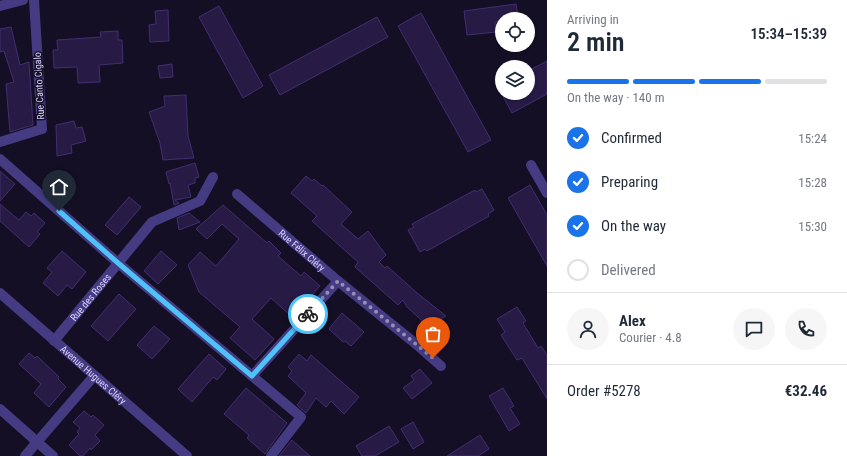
<!DOCTYPE html>
<html lang="en">
<head>
<meta charset="utf-8">
<style>
  :root { --surface:#fff; --page:#f6f6f7; --text:#1f2937; --muted:#747a83; --line:#e0e1e3; --accent:#1a73e8 }
  body { margin:0; font-family:"Roboto Condensed",sans-serif; background:var(--page); color:var(--text); height:100vh; display:flex; flex-direction:column; font-size:15px; white-space:nowrap }
  * { box-sizing:border-box; margin:0 }
  p { font-size:13px; color:var(--muted) }
  .icon { flex:none; width:22px; height:22px; fill:none; stroke:currentColor; stroke-width:2; stroke-linecap:round; stroke-linejoin:round }
  .map { position:relative; flex:1; overflow:hidden }
  .drawer { display:flex; flex-direction:column; background:var(--surface); width:300px }
  .drawer>* { flex:none }
  .buttons { position:absolute; left:495px; top:12px; display:grid; gap:8px }
  .buttons a { display:grid; place-items:center; width:40px; height:40px; border-radius:50%; background:var(--surface); box-shadow:0 1px 3px #0004; font-size:20px }
  .pin { position:absolute; display:grid; place-items:center; width:34px; height:34px; color:#fff; margin:-41px -17px; border-radius:50% 50% 50% 0; rotate:-45deg; box-shadow:0 0 4px #0007 }
  .pin .icon { rotate:45deg }
  .courier { position:absolute; display:grid; place-items:center; width:40px; height:40px; margin:-20px; border:3px solid #4fc3f7; border-radius:50%; background:#fff; color:#222; box-shadow:0 1px 5px #0007 }
  .summary em { font-style:normal; font-weight:600 }
  .summary div { display:flex; flex-direction:column-reverse }
  .summary { display:flex; align-items:center; justify-content:space-between; height:68px; padding:0 20px }
  h1 { font-size:26px; font-weight:600; line-height:30px }
  .bar { display:grid; grid-template-columns:repeat(4,1fr); gap:6px 4px; align-content:center; height:48px; padding:0 20px }
  .bar i { height:5px; border-radius:3px; background:var(--line) }
  .bar .active { background:var(--accent) }
  .bar p { grid-column:span 4 }
  .line { display:flex; align-items:center; gap:10px; padding:0 20px; border-top:1px solid var(--line) }
  .line div { flex:1 }
  .round { display:grid; place-items:center; flex:none; width:42px; height:42px; border-radius:21px; background:var(--page) }
  ol { padding:0 20px; list-style:none }
  li { display:flex; align-items:center; gap:12px; height:44px }
  li p { margin-inline-start:auto }
  li .icon { padding:4px; border-radius:50%; background:var(--accent); color:#fff; stroke-width:4 }
  li:last-child { color:var(--muted) }
  li i { width:22px; height:22px; border:2px solid var(--line); border-radius:50% }
  main { display:flex; flex:1; min-height:0 }
  .map>svg:first-child { display:block }
  .building { fill:#271b45; stroke:#412e71 }
  .lines { fill:none; stroke-linecap:round; stroke-linejoin:round }
  .minor { stroke:#443b83; stroke-width:10 }
  .done { stroke:#968fb2; stroke-width:4; stroke-dasharray:0 7.2 }
  .route { stroke:#4fc3f7; stroke-width:5 }
  .labels { text-anchor:middle; dominant-baseline:central; stroke-width:3; stroke-linejoin:round; paint-order:stroke }
  .street-label { font-size:10px; fill:#dcd4fe; stroke:#150f25 }
</style>
</head>
<body>
<main>
<div class="map">
<svg width="547" height="456" viewBox="0 0 547 456">
  <rect width="100%" height="100%" fill="#150f25"/>
  <g class="building">
    <polygon points="516,4 518,16 504,18 502,21 495,22 496,32 467,35 464,11"/>
    <polygon points="219,6 263,86 243,98 199,17"/>
    <polygon points="168,10 169,41 150,42 149,25 156,24 155,11"/>
    <polygon points="421,13 491,140 468,152 398,26"/>
    <polygon points="377,17 388,37 280,95 269,75"/>
    <polygon points="11,27 20,65 29,62 33,125 10,132 6,84 14,82 4,51 0,52 0,29"/>
    <polygon points="118,31 118,40 122,40 123,63 99,65 100,82 78,83 77,67 54,68 53,50 58,50 57,40 101,37 100,32"/>
    <polygon points="547,61 547,92 546,93 547,94 512,113 501,93 528,93 528,71"/>
    <polygon points="172,64 173,77 160,78 158,66"/>
    <polygon points="186,95 188,136 194,158 163,160 160,143 149,112 165,106 164,96"/>
    <polygon points="74,121 76,128 82,127 86,141 71,145 72,153 57,156 56,125"/>
    <polygon points="195,163 199,177 195,178 195,183 188,185 191,197 175,200 179,203 174,205 170,183 169,184 166,172"/>
    <polygon points="0,171 15,184 0,201"/>
    <polygon points="306,176 312,181 314,179 322,186 323,185 352,212 341,224 358,239 368,231 386,255 379,262 385,268 387,266 417,293 446,316 428,326 407,307 403,300 398,305 355,267 358,262 312,221 317,216 291,193"/>
    <polygon points="530,185 547,215 547,266 508,198"/>
    <polygon points="482,189 494,210 488,214 489,216 427,251 425,249 420,252 408,230 414,227 412,224 475,190 476,192"/>
    <polygon points="129,197 141,207 117,235 105,225"/>
    <polygon points="0,204 19,220 26,212 31,216 34,213 45,223 37,232 40,234 29,247 0,221"/>
    <polygon points="223,205 267,243 269,241 281,253 278,256 301,276 304,272 320,286 292,317 271,298 252,319 274,339 255,360 230,338 240,327 199,292 188,265 200,252 216,266 239,239 222,224 207,239 196,229"/>
    <polygon points="189,213 200,222 179,230 177,218"/>
    <polygon points="62,251 86,272 72,289 67,285 58,296 43,283 52,272 47,268"/>
    <polygon points="161,251 177,265 158,284 144,271"/>
    <polygon points="119,294 136,309 108,341 91,326"/>
    <polygon points="517,307 526,321 523,323 538,348 541,346 547,355 547,399 522,358 517,360 501,335 505,332 497,319"/>
    <polygon points="342,313 364,332 351,346 345,341 343,342 329,329"/>
    <polygon points="154,326 170,339 152,359 137,345"/>
    <polygon points="29,353 35,358 37,356 59,377 58,379 66,387 49,407 34,393 41,384 19,364"/>
    <polygon points="209,354 226,369 217,380 213,377 192,402 178,389"/>
    <polygon points="299,354 307,361 311,355 359,397 344,414 331,401 326,407 316,398 306,413 297,405 306,393 288,376 292,371 288,367"/>
    <polygon points="420,369 432,383 412,399 403,388 414,380 411,376"/>
    <polygon points="246,388 287,423 265,454 247,438 249,435 224,414"/>
    <polygon points="503,388 514,406 510,408 520,424 509,431 489,396"/>
    <polygon points="84,411 91,417 93,415 104,425 95,435 100,441 91,450 90,448 83,456 80,456 69,445 79,434 77,432 80,428 73,422"/>
    <polygon points="413,422 424,442 413,449 401,429"/>
    <polygon points="389,426 399,442 375,456 362,456 356,446"/>
    <polygon points="480,435 489,449 478,456 447,456"/>
    <polygon points="292,440 310,456 279,456"/>
  </g>
  <g class="lines">
    <g class="minor">
      <polyline points="0,6 23,0"/>
      <polyline points="0,142 42,129 34,0"/>
      <polyline points="0,159 118,263 301,417 271,456"/>
      <polyline points="531,165 547,193"/>
      <path id="s1" d="M 237,194 L 338,281 L 416,344 L 441,366"/>
      <path id="s2" d="M 0,293 L 187,456"/>
      <path id="s3" d="M 54,341 L 152,222 L 200,201 L 213,177"/>
      <polyline points="252,376 338,281"/>
      <polyline points="0,409 53,456"/>
      <polyline points="25,456 94,376"/>
    </g>
  </g>
  <g class="lines">
    <polyline class="done" points="308,314 338,281 433,358"/>
    <polyline class="route" points="59,211 118,263 252,376 308,314"/>
  </g>
  <g class="labels">
    <g class="street-label">
      <text transform="translate(39 86) rotate(-93)">Rue Canto Cigalo</text>
      <text stroke="none"><textPath href="#s1" startOffset="86">Rue Félix Cléry</textPath></text>
      <text stroke="none"><textPath href="#s3" startOffset="57">Rue des Roses</textPath></text>
      <text stroke="none"><textPath href="#s2" startOffset="124">Avenue Hugues Cléry</textPath></text>
    </g>
  </g>
</svg>
<div class="buttons">
<a><svg class="icon" aria-label="locate" viewBox="0 0 24 24"><circle cx="12" cy="12" r="6"/><path d="M12 2v4M12 18v4M2 12h4M18 12h4"/></svg></a>
<a><svg class="icon" aria-label="layers" viewBox="0 0 24 24"><path d="M12 4l9 5-9 5-9-5zM3 14l9 5 9-5"/></svg></a>
</div>
<div class="pin" style="left:433px;top:358px;background:#ea580c"><svg class="icon" aria-label="bag" viewBox="0 0 24 24"><path d="M5 8h14l-1 12H6zM9 8a3 3 0 0 1 6 0"/></svg></div>
<div class="pin" style="left:59px;top:211px;background:#1f2937"><svg class="icon" aria-label="home" viewBox="0 0 24 24"><path d="M3 11l9-7 9 7M6 9v11h12V9"/></svg></div>
<div class="courier" style="left:308px;top:314px"><svg class="icon" aria-label="bike" viewBox="0 0 24 24"><circle cx="6" cy="16" r="4"/><circle cx="18" cy="16" r="4"/><path d="M6 16l4-8h5l3 8M10 8l3 8H6M13 5h3"/></svg></div>
</div>
<section class="drawer">
<div class="summary"><div><h1>2 min</h1><p>Arriving in</p></div><em>15:34–15:39</em></div>
<div class="bar"><i class="active"></i><i class="active"></i><i class="active"></i><i></i><p>On the way · 140 m</p></div>
<ol>
<li><svg class="icon" aria-label="check" viewBox="0 0 24 24"><path d="M5 12l5 5 9-10"/></svg>Confirmed<p>15:24</p></li>
<li><svg class="icon" aria-label="check" viewBox="0 0 24 24"><path d="M5 12l5 5 9-10"/></svg>Preparing<p>15:28</p></li>
<li><svg class="icon" aria-label="check" viewBox="0 0 24 24"><path d="M5 12l5 5 9-10"/></svg>On the way<p>15:30</p></li>
<li><i></i>Delivered</li>
</ol>
<div class="line" style="height:72px"><a class="round"><svg class="icon" aria-label="person" viewBox="0 0 24 24"><circle cx="12" cy="8" r="4"/><path d="M4 21q1-7 8-7t8 7"/></svg></a><div><b>Alex</b><p>Courier · 4.8</p></div><a class="round"><svg class="icon" aria-label="chat" viewBox="0 0 24 24"><path d="M4 5h16v11H9l-5 4z"/></svg></a><a class="round"><svg class="icon" aria-label="phone" viewBox="0 0 24 24"><path d="M5 4h4l2 5-3 2q2 4 5 5l2-3 5 2v4C11 20 4 13 5 4z"/></svg></a></div>
<div class="line" style="height:52px"><div>Order #5278</div><b>€32.46</b></div>
</section>
</main>
</body>
</html>
